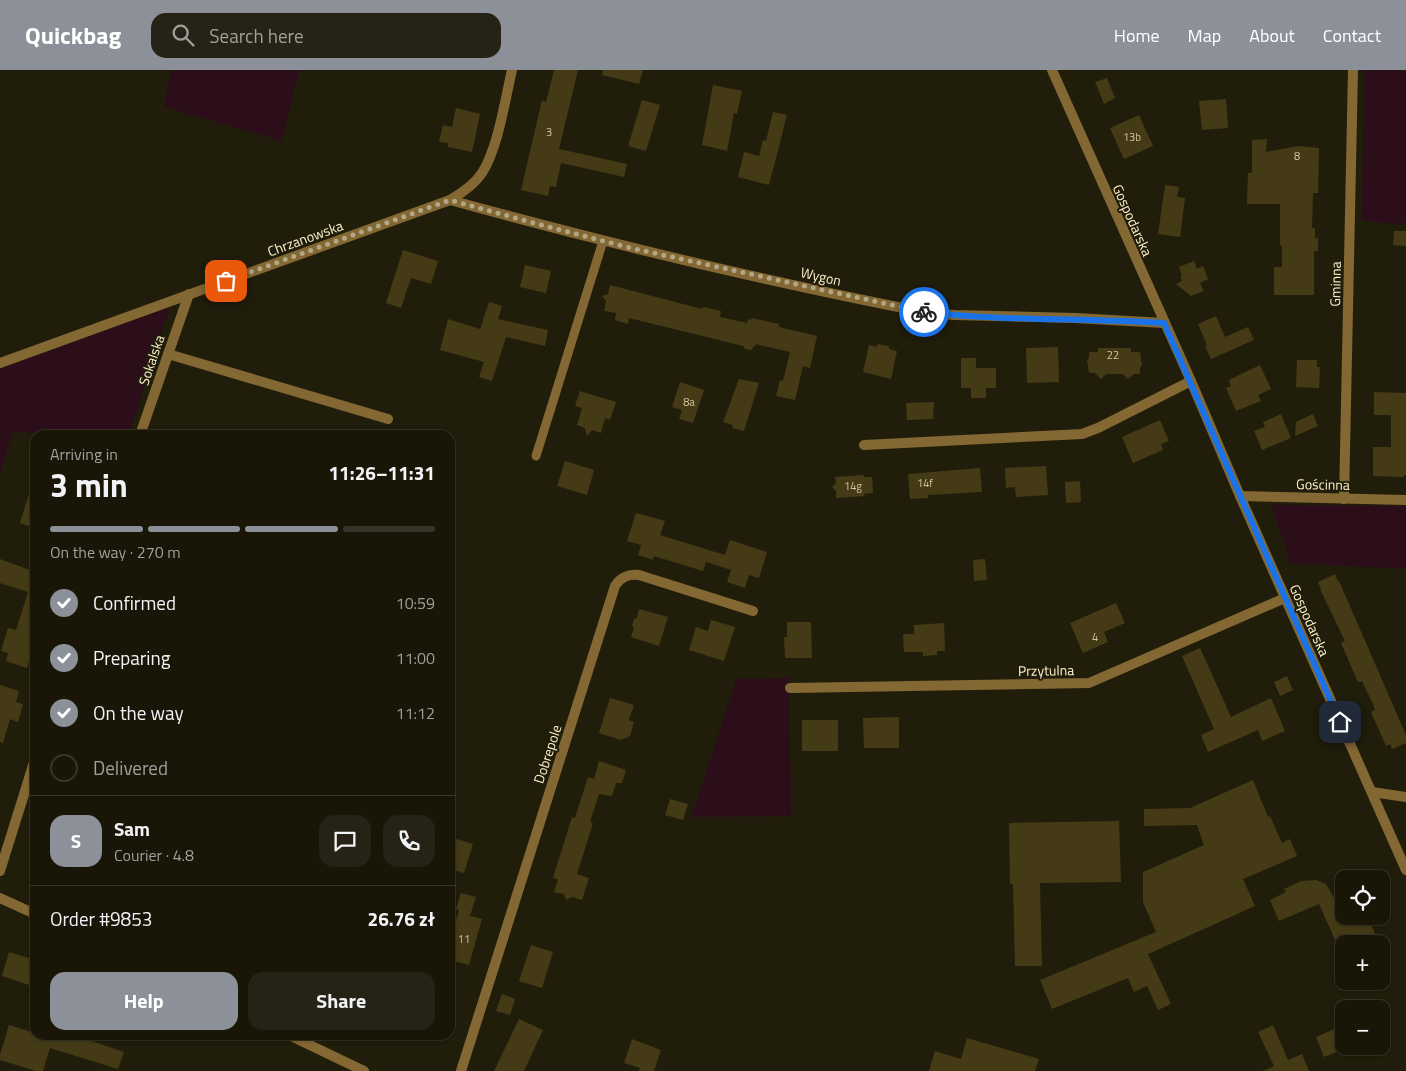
<!DOCTYPE html>
<html lang="en">
<head>
<meta charset="utf-8">
<style>
  :root { --surface:#191608; --page:#262316; --text:#f1f3f6; --muted:#9f9f9c; --line:#373529; --accent:#8c9099 }
  body { margin:0; font-family:"Titillium Web",sans-serif; background:var(--page); color:var(--text); height:100vh; display:flex; flex-direction:column; font-size:19px; white-space:nowrap }
  * { box-sizing:border-box; margin:0 }
  p { font-size:16px; color:var(--muted) }
  .icon { flex:none; width:28px; height:28px; fill:none; stroke:currentColor; stroke-width:2; stroke-linecap:round; stroke-linejoin:round }
  .map { position:relative; flex:1; overflow:hidden }
  .panel { position:absolute; left:30px; top:360px; width:425px; height:610px; display:flex; flex-direction:column; background:var(--surface); border-radius:15px; box-shadow:0 1px 4px #0004,0 0 0 1px var(--line) }
  .panel>* { flex:none }
  .controls { position:absolute; left:1335px; top:800px; display:grid; gap:10px }
  .controls a { display:grid; place-items:center; width:55px; height:55px; border-radius:10px; background:var(--surface); box-shadow:0 1px 4px #0004,0 0 0 1px var(--line); font-size:25px }
  .pin { position:absolute; display:grid; place-items:center; width:42px; height:42px; color:#fff; margin:-21px; border-radius:10px; box-shadow:0 2px 8px #0006 }
  .courier { position:absolute; display:grid; place-items:center; width:50px; height:50px; margin:-25px; border:4px solid #1a73e8; border-radius:50%; background:#fff; color:#222; box-shadow:0 1px 6px #0007 }
  .summary em { font-style:normal; font-weight:700 }
  .summary div { display:flex; flex-direction:column-reverse }
  .summary { display:flex; align-items:center; justify-content:space-between; height:85px; padding:0 20px }
  h1 { font-size:32px; font-weight:700; line-height:38px }
  .bar { display:grid; grid-template-columns:repeat(4,1fr); gap:8px 5px; align-content:center; height:60px; padding:0 20px }
  .bar i { height:6px; border-radius:4px; background:var(--line) }
  .bar .current { background:var(--accent) }
  .bar p { grid-column:span 4 }
  .line { display:flex; align-items:center; gap:12px; padding:0 20px; border-top:1px solid var(--line) }
  .line div { flex:1 }
  .round { display:grid; place-items:center; flex:none; width:52px; height:52px; border-radius:15px; background:var(--page) }
  ol { padding:0 20px; list-style:none }
  li { display:flex; align-items:center; gap:15px; height:55px }
  li p { margin-inline-start:auto }
  li .icon { padding:5px; border-radius:50%; background:var(--accent); color:#fff; stroke-width:4 }
  li:last-child { color:var(--muted) }
  li i { width:28px; height:28px; border:2px solid var(--line); border-radius:50% }
  .action { display:flex; gap:10px; margin-top:auto; padding:10px 20px }
  .action a { flex:1; height:58px; border-radius:15px; background:var(--accent); color:#fff; font-size:20px; font-weight:700; line-height:58px; text-align:center }
  .action a+a { background:var(--page); color:var(--text) }
  header { display:flex; align-items:center; gap:30px; box-sizing:border-box; height:70px; padding:0 25px; background:var(--accent); color:#fff }
  header strong { font-size:24px }
  nav { display:flex; gap:28px; margin-inline-start:auto; font-size:18px }
  .search { width:350px; height:45px; background:var(--page); display:flex; align-items:center; gap:12px; box-sizing:border-box; padding:0 18px; border-radius:15px; color:var(--muted); font-size:19px }
  .map>svg:first-child { display:block }
  .green { fill:#2c0e1b }
  .building { fill:#443b16 }
  .lines { fill:none; stroke-linecap:round; stroke-linejoin:round }
  .service { stroke:#846833; stroke-width:9 }
  .minor { stroke:#846833; stroke-width:10 }
  .done { stroke:#b1a788; stroke-width:5; stroke-dasharray:0 9 }
  .route { stroke:#1a73e8; stroke-width:6 }
  .labels { text-anchor:middle; dominant-baseline:central; stroke-width:4; stroke-linejoin:round; paint-order:stroke }
  .number-label { font-size:11px; fill:#d0c49e }
  .street-label { font-size:14px; fill:#fff1cc; stroke:#211d0b }
</style>
</head>
<body>
<header>
<strong>Quickbag</strong>
<div class="search"><svg class="icon" aria-label="search" viewBox="0 0 24 24"><circle cx="10" cy="10" r="6"/><path d="M15 15l6 6"/></svg>Search here</div>
<nav><a>Home</a><a>Map</a><a>About</a><a>Contact</a></nav>
</header>
<div class="map">
<svg width="1406" height="1001" viewBox="0 0 1406 1001">
  <rect width="100%" height="100%" fill="#211d0b"/>
  <g class="green">
    <polygon points="171,0 299,0 282,71 164,37"/>
    <polygon points="1364,0 1406,0 1406,154 1362,151"/>
    <polygon points="170,237 129,365 13,362 0,402 0,299"/>
    <polygon points="1271,435 1406,436 1406,499 1291,493"/>
    <polygon points="789,608 791,746 692,747 736,609"/>
  </g>
  <g class="building">
    <polygon points="554,0 578,0 559,79 627,94 624,107 561,93 556,117 550,116 548,126 521,120 542,30 546,32"/>
    <polygon points="603,0 643,0 639,14 602,5"/>
    <polygon points="1107,8 1115,28 1104,34 1095,12"/>
    <polygon points="713,15 742,21 737,44 734,43 727,81 702,75"/>
    <polygon points="1226,29 1228,58 1202,60 1199,31"/>
    <polygon points="642,30 660,35 646,81 628,76"/>
    <polygon points="456,38 480,44 472,82 448,77 448,73 439,72 443,55 452,57"/>
    <polygon points="773,42 787,45 769,115 738,107 744,82 759,86 763,70 766,71"/>
    <polygon points="1139,45 1153,76 1124,89 1110,58"/>
    <polygon points="1267,69 1266,82 1298,76 1319,78 1318,123 1313,123 1312,158 1315,158 1315,168 1318,168 1318,181 1314,181 1314,225 1274,225 1274,197 1282,197 1282,176 1280,175 1280,134 1247,134 1248,103 1252,103 1252,70"/>
    <polygon points="1165,115 1179,117 1177,127 1185,128 1180,167 1158,164"/>
    <polygon points="1394,161 1406,161 1406,176 1393,175"/>
    <polygon points="403,180 438,191 431,214 411,208 401,238 386,233"/>
    <polygon points="1194,191 1197,199 1203,196 1208,209 1200,213 1204,221 1191,226 1176,214 1182,211 1180,206 1182,205 1179,197"/>
    <polygon points="525,195 551,201 546,223 520,217"/>
    <polygon points="610,215 702,239 703,237 721,241 720,247 747,253 748,249 751,250 752,248 779,254 779,257 817,266 810,298 803,296 795,330 776,326 780,310 783,311 790,282 756,274 751,280 745,279 743,276 629,248 628,254 615,250 616,243 604,241 606,231 602,226 608,224"/>
    <polygon points="489,232 502,236 498,249 548,260 545,276 506,267 492,311 479,307 484,292 440,280 448,249 480,259"/>
    <polygon points="1216,246 1225,267 1248,257 1254,270 1211,289 1205,276 1207,275 1198,254"/>
    <polygon points="877,274 889,276 889,279 897,281 891,309 863,302 869,275 877,277"/>
    <polygon points="1058,277 1059,312 1027,313 1026,278"/>
    <polygon points="1098,278 1131,278 1131,282 1140,282 1142,295 1140,298 1140,304 1134,304 1128,309 1123,304 1106,304 1101,309 1095,303 1089,303 1087,290 1089,288 1089,282 1098,282"/>
    <polygon points="961,288 976,288 976,298 996,298 996,318 986,318 986,328 971,328 971,318 961,318"/>
    <polygon points="1297,290 1317,290 1317,297 1320,297 1319,318 1296,317"/>
    <polygon points="1260,295 1271,319 1258,325 1261,331 1236,341 1226,318 1231,316 1229,310"/>
    <polygon points="739,309 759,313 744,361 732,358 733,355 723,352"/>
    <polygon points="680,312 704,320 693,353 679,349 682,340 672,337"/>
    <polygon points="580,321 616,332 610,350 605,348 601,363 592,360 587,366 585,358 577,355 582,338 575,336"/>
    <polygon points="1374,322 1406,323 1406,405 1404,405 1404,407 1373,406 1373,377 1391,377 1391,345 1374,345"/>
    <polygon points="934,332 933,349 907,350 906,333"/>
    <polygon points="1281,344 1291,368 1262,380 1254,361 1265,357 1263,352"/>
    <polygon points="1313,344 1318,356 1295,366 1296,352"/>
    <polygon points="1160,350 1169,371 1161,374 1163,380 1133,393 1122,367"/>
    <polygon points="565,391 594,400 587,425 557,416"/>
    <polygon points="1046,396 1048,425 1016,427 1015,417 1006,418 1005,398"/>
    <polygon points="980,398 982,422 928,425 928,428 910,429 908,404"/>
    <polygon points="864,405 864,407 872,407 873,423 864,424 865,426 836,428 836,421 832,417 836,413 835,407"/>
    <polygon points="1080,411 1081,432 1066,433 1065,412"/>
    <polygon points="32,414 35,414 35,458 20,453"/>
    <polygon points="636,443 665,451 660,465 725,485 730,470 767,482 759,508 749,505 745,518 727,512 731,500 706,492 703,501 654,486 653,490 638,485 641,475 627,471"/>
    <polygon points="0,489 35,502 35,588 30,587 27,598 6,591 8,583 1,581 8,558 16,560 28,522 0,513"/>
    <polygon points="985,489 987,510 974,511 973,490"/>
    <polygon points="1335,504 1338,511 1339,511 1406,665 1406,673 1392,679 1390,674 1386,676 1371,642 1375,640 1373,634 1362,611 1358,612 1341,573 1345,571 1320,519 1321,519 1318,512"/>
    <polygon points="1116,533 1125,553 1104,562 1108,572 1083,583 1070,553"/>
    <polygon points="639,539 668,547 659,576 631,567 634,558 632,555 634,549 637,548"/>
    <polygon points="711,550 735,557 724,591 689,580 696,557 708,561"/>
    <polygon points="787,552 811,552 812,588 785,588 784,567 787,567"/>
    <polygon points="944,553 945,581 937,581 937,585 923,586 923,582 904,582 903,564 914,564 914,555"/>
    <polygon points="1200,578 1231,647 1271,628 1285,661 1262,671 1258,660 1208,682 1201,665 1214,659 1182,586"/>
    <polygon points="1287,606 1293,620 1280,626 1274,612"/>
    <polygon points="0,615 19,621 16,632 23,634 18,652 10,649 3,673 0,672"/>
    <polygon points="610,628 634,635 629,650 634,652 630,666 621,670 599,663"/>
    <polygon points="899,647 899,678 864,678 863,648"/>
    <rect x="802" y="650" width="36" height="31"/>
    <polygon points="599,691 626,700 622,713 616,713 612,726 599,724 590,752 593,753 577,804 589,808 582,830 572,827 566,830 564,824 554,822 558,809 553,808 572,747 575,748 588,707 594,709"/>
    <polygon points="1253,710 1268,747 1270,746 1282,773 1290,769 1297,786 1243,809 1255,836 1148,884 1171,934 1158,940 1147,916 1134,922 1128,908 1052,939 1040,910 1156,862 1143,832 1143,802 1204,775 1197,755 1144,756 1144,739 1190,738"/>
    <polygon points="670,729 688,734 683,750 665,745"/>
    <polygon points="1119,751 1121,812 1040,813 1042,896 1015,896 1013,814 1010,814 1009,753"/>
    <polygon points="450,767 473,774 464,803 450,799"/>
    <polygon points="1316,810 1326,814 1337,834 1344,831 1344,846 1367,846 1377,868 1362,874 1337,874 1319,834 1279,851 1270,830 1286,822 1284,819 1301,811"/>
    <polygon points="461,823 476,827 470,846 482,849 469,895 450,890 450,869 459,840 456,839"/>
    <polygon points="531,875 553,882 542,918 519,911"/>
    <polygon points="9,882 32,889 30,896 35,897 35,907 32,916 2,906"/>
    <polygon points="502,924 515,929 510,945 496,941"/>
    <polygon points="519,949 543,960 529,990 524,1001 494,1001"/>
    <polygon points="9,955 35,963 35,965 74,965 124,982 118,999 50,978 43,1001 36,1001 0,990 0,985"/>
    <polygon points="1273,955 1288,990 1302,984 1309,1001 1263,1001 1274,996 1258,962"/>
    <polygon points="1344,955 1344,979 1324,987 1316,967"/>
    <polygon points="967,968 1039,989 1035,1001 929,1001 935,981 961,989"/>
    <polygon points="632,969 661,980 654,1001 639,1001 640,998 624,993"/>
  </g>
  <g class="lines">
    <polyline class="service" points="536,386 603,171"/>
    <g class="minor">
      <polyline points="1052,0 1191,311 1240,426 1406,800"/>
      <path d="M 450,130 C 606,173 764,211 923,242 L 954,245 L 1076,248 L 1164,253"/>
      <polyline points="168,284 388,349"/>
      <path d="M 0,293 L 450,130 C 462,123 474,115 482,103 C 498,78 505,30 512,0"/>
      <polyline points="140,365 189,224"/>
      <polyline points="864,375 1082,364 1098,358 1191,311"/>
      <polyline points="1240,426 1406,430"/>
      <polyline points="1344,429 1353,0"/>
      <polyline points="790,618 1089,613 1285,528"/>
      <polyline points="1372,722 1406,727"/>
      <polyline points="0,801 35,689"/>
      <polyline points="0,828 35,844"/>
      <polyline points="289,965 364,1001"/>
      <path d="M 461,1001 L 615,516 C 621,507 628,504 639,505 L 753,541"/>
    </g>
  </g>
  <g class="lines">
    <polyline class="done" points="226,211 450,130 541,155 631,178 924,242"/>
    <path class="route" d="M 924,242 C 1003,251 1084,248 1164,253 L 1340,652"/>
  </g>
  <g class="labels">
    <g class="number-label">
      <text x="549" y="62">3</text>
      <text x="1132" y="67">13b</text>
      <text x="1297" y="86">8</text>
      <text x="1113" y="285">22</text>
      <text x="689" y="332">8a</text>
      <text x="925" y="413">14f</text>
      <text x="853" y="416">14g</text>
      <text x="1095" y="567">4</text>
      <text x="464" y="869">11</text>
    </g>
    <g class="street-label">
      <text transform="translate(1133 150) rotate(66)">Gospodarska</text>
      <text transform="translate(305 168) rotate(-20)">Chrzanowska</text>
      <text transform="translate(821 206) rotate(13)">Wygon</text>
      <text transform="translate(1335 214) rotate(-89)">Gminna</text>
      <text transform="translate(151 290) rotate(-71)">Sokalska</text>
      <text transform="translate(1323 414) rotate(1)">Gościnna</text>
      <text transform="translate(1310 550) rotate(66)">Gospodarska</text>
      <text transform="translate(1046 600) rotate(-1)">Przytulna</text>
      <text transform="translate(547 684) rotate(-72)">Dobrepole</text>
    </g>
  </g>
</svg>
<div class="controls">
<a><svg class="icon" aria-label="locate" viewBox="0 0 24 24"><circle cx="12" cy="12" r="6"/><path d="M12 2v4M12 18v4M2 12h4M18 12h4"/></svg></a>
<a>+</a>
<a>−</a>
</div>
<div class="pin" style="left:226px;top:211px;background:#ea580c"><svg class="icon" aria-label="bag" viewBox="0 0 24 24"><path d="M5 8h14l-1 12H6zM9 8a3 3 0 0 1 6 0"/></svg></div>
<div class="pin" style="left:1340px;top:652px;background:#1f2937"><svg class="icon" aria-label="home" viewBox="0 0 24 24"><path d="M3 11l9-7 9 7M6 9v11h12V9"/></svg></div>
<div class="courier" style="left:924px;top:242px"><svg class="icon" aria-label="bike" viewBox="0 0 24 24"><circle cx="6" cy="16" r="4"/><circle cx="18" cy="16" r="4"/><path d="M6 16l4-8h5l3 8M10 8l3 8H6M13 5h3"/></svg></div>
<section class="panel">
<div class="summary"><div><h1>3 min</h1><p>Arriving in</p></div><em>11:26–11:31</em></div>
<div class="bar"><i class="current"></i><i class="current"></i><i class="current"></i><i></i><p>On the way · 270 m</p></div>
<ol>
<li><svg class="icon" aria-label="check" viewBox="0 0 24 24"><path d="M5 12l5 5 9-10"/></svg>Confirmed<p>10:59</p></li>
<li><svg class="icon" aria-label="check" viewBox="0 0 24 24"><path d="M5 12l5 5 9-10"/></svg>Preparing<p>11:00</p></li>
<li><svg class="icon" aria-label="check" viewBox="0 0 24 24"><path d="M5 12l5 5 9-10"/></svg>On the way<p>11:12</p></li>
<li><i></i>Delivered</li>
</ol>
<div class="line" style="height:90px"><b class="round" style="background:var(--accent);color:#fff">S</b><div><b>Sam</b><p>Courier · 4.8</p></div><a class="round"><svg class="icon" aria-label="chat" viewBox="0 0 24 24"><path d="M4 5h16v11H9l-5 4z"/></svg></a><a class="round"><svg class="icon" aria-label="phone" viewBox="0 0 24 24"><path d="M5 4h4l2 5-3 2q2 4 5 5l2-3 5 2v4C11 20 4 13 5 4z"/></svg></a></div>
<div class="line" style="height:65px"><div>Order #9853</div><b>26.76 zł</b></div>
<div class="action"><a>Help</a><a>Share</a></div>
</section>
</div>
</body>
</html>
